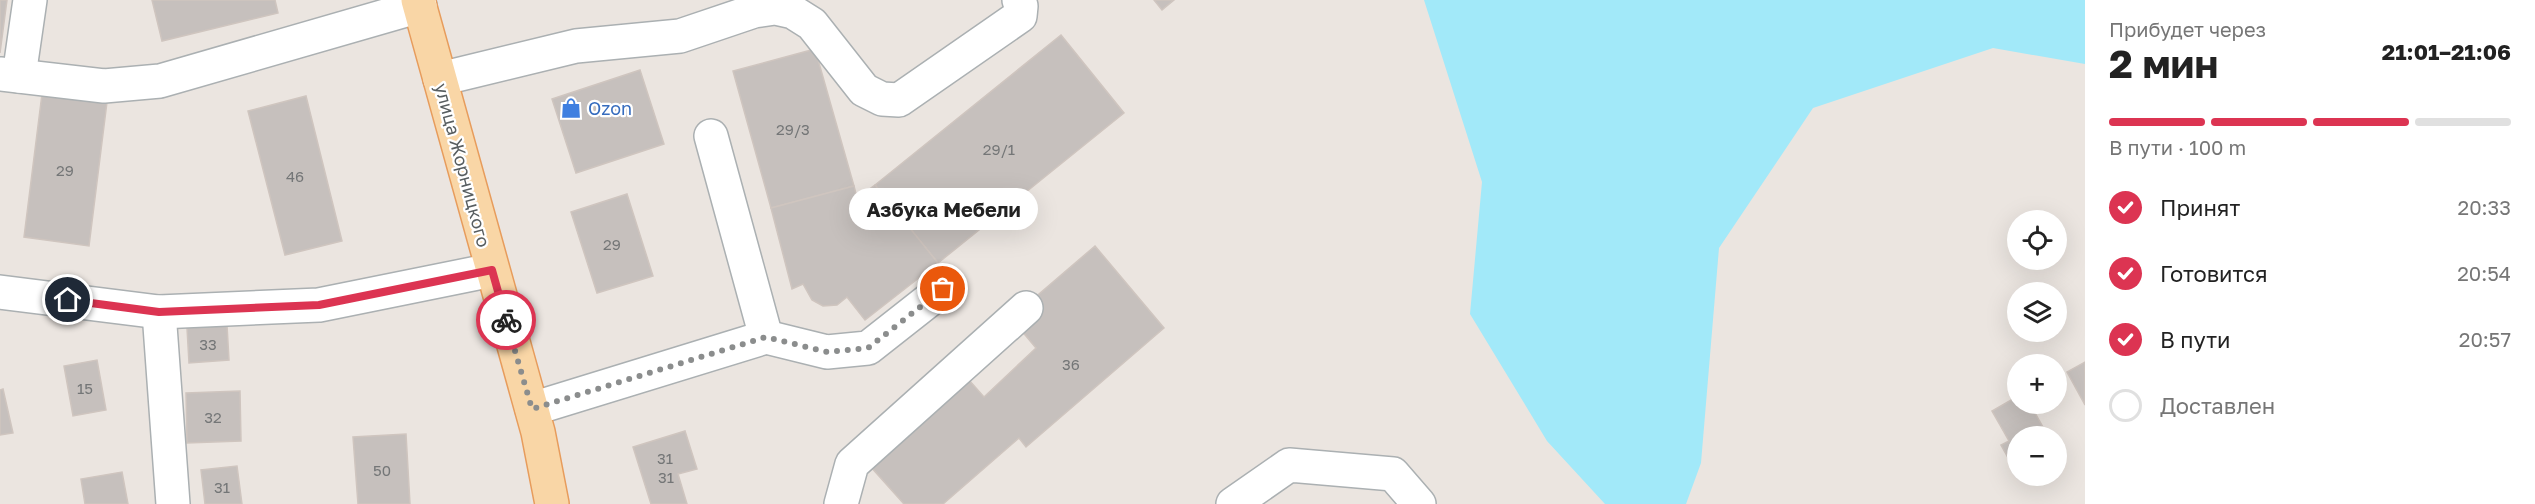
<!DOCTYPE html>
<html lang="ru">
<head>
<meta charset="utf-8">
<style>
  :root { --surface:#fff; --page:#f2f2f2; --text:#222; --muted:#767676; --line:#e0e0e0; --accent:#dc3452 }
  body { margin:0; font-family:"Golos Text",sans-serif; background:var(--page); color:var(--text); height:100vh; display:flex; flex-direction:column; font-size:22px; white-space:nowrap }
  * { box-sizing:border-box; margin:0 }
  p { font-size:20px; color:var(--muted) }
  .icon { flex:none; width:33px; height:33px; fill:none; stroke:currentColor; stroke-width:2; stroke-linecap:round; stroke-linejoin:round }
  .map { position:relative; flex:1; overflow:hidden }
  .sheet { display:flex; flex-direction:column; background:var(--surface); width:450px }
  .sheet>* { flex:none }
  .controls { position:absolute; left:2007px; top:210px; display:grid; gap:12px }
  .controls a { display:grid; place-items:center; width:60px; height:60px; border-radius:50%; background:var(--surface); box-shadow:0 6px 24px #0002; font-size:30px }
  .pin { position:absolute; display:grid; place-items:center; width:51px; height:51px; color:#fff; margin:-26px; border:3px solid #fff; border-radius:50%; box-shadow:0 2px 6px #0007 }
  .courier { position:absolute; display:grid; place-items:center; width:60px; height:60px; margin:-30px; border:4px solid #dc3452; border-radius:50%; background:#fff; color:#222; box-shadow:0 2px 8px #0007 }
  .bubble { position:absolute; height:42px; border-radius:21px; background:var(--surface); box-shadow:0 6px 24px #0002; font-size:20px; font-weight:700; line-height:42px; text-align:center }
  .summary em { font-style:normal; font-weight:700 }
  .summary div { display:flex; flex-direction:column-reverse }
  .summary { display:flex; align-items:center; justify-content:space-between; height:102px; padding:0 24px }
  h1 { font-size:39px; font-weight:700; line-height:45px }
  .bar { display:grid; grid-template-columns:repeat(4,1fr); gap:9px 6px; align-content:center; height:72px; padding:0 24px }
  .bar i { height:8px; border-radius:4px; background:var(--line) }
  .bar .active { background:var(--accent) }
  .bar p { grid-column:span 4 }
  ol { padding:0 24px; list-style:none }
  li { display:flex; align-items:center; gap:18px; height:66px }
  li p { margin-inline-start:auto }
  li .icon { padding:6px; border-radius:50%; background:var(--accent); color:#fff; stroke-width:4 }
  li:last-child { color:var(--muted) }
  li i { width:33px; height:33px; border:3px solid var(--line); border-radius:50% }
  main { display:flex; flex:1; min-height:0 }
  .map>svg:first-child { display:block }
  .water { fill:#a2e9f9 }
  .building { fill:#c6c0bd; stroke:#cfc5bf; stroke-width:1.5 }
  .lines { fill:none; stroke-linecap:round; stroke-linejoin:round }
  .minor-casing { stroke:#abb0b2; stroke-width:36 }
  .major-casing { stroke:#e79c5c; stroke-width:36 }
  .minor { stroke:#fff; stroke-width:33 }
  .major { stroke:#f9d6a6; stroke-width:33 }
  .done { stroke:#8b8d8d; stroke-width:6; stroke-dasharray:0 10.8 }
  .route { stroke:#dc3452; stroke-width:8 }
  .labels { text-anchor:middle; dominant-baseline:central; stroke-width:4.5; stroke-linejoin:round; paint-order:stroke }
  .number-label { font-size:15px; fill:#747677 }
  .shop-label { font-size:18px; fill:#366cbe; stroke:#fff; text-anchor:start }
  .street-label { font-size:18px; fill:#585e60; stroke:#fff }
</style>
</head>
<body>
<main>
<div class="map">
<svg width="2085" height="504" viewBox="0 0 2085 504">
  <rect width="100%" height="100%" fill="#ebe5e0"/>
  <polygon class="water" points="1424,0 2085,0 2085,64 1993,48 1813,108 1719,248 1701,463 1686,504 1605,504 1547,441 1470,314 1482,182"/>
  <g class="building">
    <polygon points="0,0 7,0 0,53"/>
    <polygon points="152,0 275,0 278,13 162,41"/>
    <polygon points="1154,0 1174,0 1162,10"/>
    <polygon points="1061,35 1124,113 938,263 875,185"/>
    <polygon points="815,49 854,186 771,208 733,71"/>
    <polygon points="640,70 664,144 576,173 552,99"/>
    <polygon points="42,94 107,102 89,246 24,237"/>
    <polygon points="306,96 342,241 285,255 248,111"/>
    <polygon points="875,185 938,263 865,320 847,297 837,305 823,306 812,300 803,284 792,289 771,208 854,186 857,198"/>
    <polygon points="627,194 653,276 597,293 571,212"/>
    <polygon points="1095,246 1164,328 1026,447 1019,438 943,504 904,504 870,466 969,380 984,397 1036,348 1011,318"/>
    <polygon points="227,325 229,360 189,363 187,328"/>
    <polygon points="97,360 106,410 73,416 64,366"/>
    <polygon points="2085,362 2085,405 2067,372"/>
    <polygon points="3,389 13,433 0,435 0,390"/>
    <polygon points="240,391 241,441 187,443 186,393"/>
    <polygon points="2018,396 2018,404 2030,404 2048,436 2018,436 2018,462 2012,465 2001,445 2009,441 1992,411"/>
    <polygon points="685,431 697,469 678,474 687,504 651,504 633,447"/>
    <polygon points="406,434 410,504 358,504 353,437"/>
    <polygon points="237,466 242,504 205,504 201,470"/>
    <polygon points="122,472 128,504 85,504 81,479"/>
  </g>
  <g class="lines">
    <g class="minor-casing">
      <g id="minor">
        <polyline points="0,74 104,86 160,81 420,6"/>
        <polyline points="19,76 30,0"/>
        <polyline points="440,79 576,46 680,36 754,11 775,8 793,12 812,24 864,90 882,99 899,100 1020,16 1021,6 1019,0"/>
        <polyline points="0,292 159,312 319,305 492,270"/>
        <polyline points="159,312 173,504"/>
        <polyline points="766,337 827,352 868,348 943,289"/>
        <polyline points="532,409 766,337 711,136"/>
        <polyline points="841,504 852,464 1026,308"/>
        <polyline points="1233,504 1289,465 1393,474 1419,504"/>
      </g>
    </g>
    <g class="major-casing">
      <polyline id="major" points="418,0 538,432 552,504"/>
    </g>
    <use href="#minor" class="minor"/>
    <use href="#major" class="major"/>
  </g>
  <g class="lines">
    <polyline class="done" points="506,320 532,409 766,337 827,352 868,348 943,289"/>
    <polyline class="route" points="68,300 159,312 319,305 492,270 506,320"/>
  </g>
  <defs>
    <g id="shop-bare" transform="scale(1.62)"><path d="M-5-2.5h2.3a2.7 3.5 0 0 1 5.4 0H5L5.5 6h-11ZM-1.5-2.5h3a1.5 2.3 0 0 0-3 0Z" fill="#3f7fe0" stroke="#fff" stroke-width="2.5" paint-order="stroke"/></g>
  </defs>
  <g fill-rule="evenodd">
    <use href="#shop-bare" x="571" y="108"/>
  </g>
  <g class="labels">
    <g class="number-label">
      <text x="793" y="129">29/3</text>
      <text x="999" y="149">29/1</text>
      <text x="65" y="170">29</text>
      <text x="295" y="176">46</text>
      <text x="612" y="244">29</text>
      <text x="208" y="344">33</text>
      <text x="1071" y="364">36</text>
      <text x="85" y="388">15</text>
      <text x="213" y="417">32</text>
      <text x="665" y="458">31</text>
      <text x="382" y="470">50</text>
      <text x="666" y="477">31</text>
      <text x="222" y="487">31</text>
    </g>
    <g class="shop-label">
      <text x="588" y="108">Ozon</text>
    </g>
    <g class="street-label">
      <text transform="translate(463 165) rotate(75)">улица Жорницкого</text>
    </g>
  </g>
</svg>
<div class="controls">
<a><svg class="icon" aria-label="locate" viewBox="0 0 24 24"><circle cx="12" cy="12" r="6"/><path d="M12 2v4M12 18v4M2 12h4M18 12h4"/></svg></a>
<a><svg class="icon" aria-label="layers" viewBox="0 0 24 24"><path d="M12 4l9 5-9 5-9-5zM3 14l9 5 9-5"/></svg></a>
<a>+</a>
<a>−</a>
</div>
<div class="pin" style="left:943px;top:289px;background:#ea580c"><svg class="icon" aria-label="bag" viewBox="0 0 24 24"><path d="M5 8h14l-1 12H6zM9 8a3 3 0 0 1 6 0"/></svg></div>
<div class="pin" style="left:68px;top:300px;background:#1f2937"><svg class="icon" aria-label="home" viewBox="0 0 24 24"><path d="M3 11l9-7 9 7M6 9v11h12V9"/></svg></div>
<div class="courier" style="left:506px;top:320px"><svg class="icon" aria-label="bike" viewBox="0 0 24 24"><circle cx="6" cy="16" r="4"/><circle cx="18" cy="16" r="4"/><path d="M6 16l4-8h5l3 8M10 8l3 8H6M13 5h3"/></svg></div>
<div class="bubble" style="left:849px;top:188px;width:189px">Азбука Мебели</div>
</div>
<section class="sheet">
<div class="summary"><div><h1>2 мин</h1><p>Прибудет через</p></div><em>21:01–21:06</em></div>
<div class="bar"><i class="active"></i><i class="active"></i><i class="active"></i><i></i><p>В пути · 100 m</p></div>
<ol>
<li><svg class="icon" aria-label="check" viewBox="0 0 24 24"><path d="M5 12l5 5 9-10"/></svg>Принят<p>20:33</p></li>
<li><svg class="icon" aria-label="check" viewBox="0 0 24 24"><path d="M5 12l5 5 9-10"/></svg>Готовится<p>20:54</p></li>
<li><svg class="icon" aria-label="check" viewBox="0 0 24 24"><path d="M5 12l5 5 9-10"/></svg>В пути<p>20:57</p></li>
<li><i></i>Доставлен</li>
</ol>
</section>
</main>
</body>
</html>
